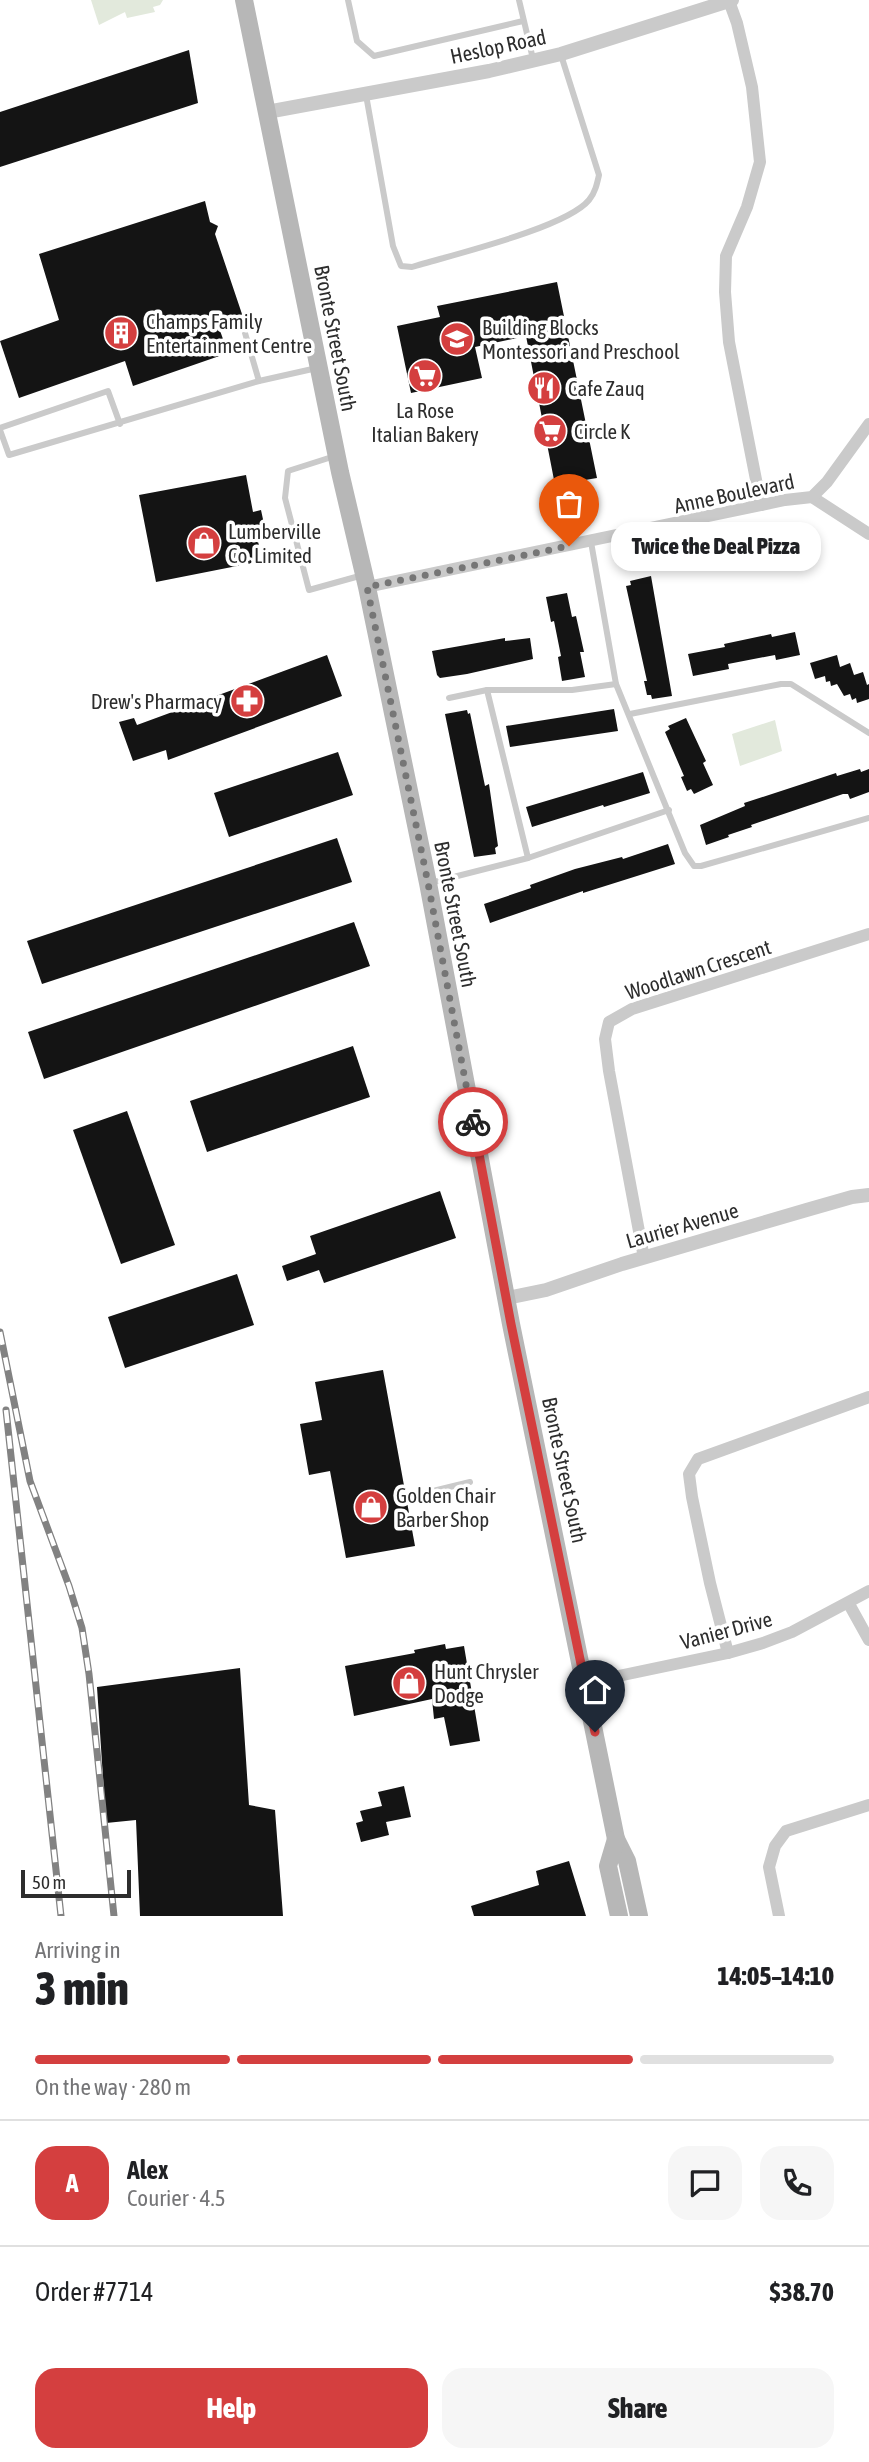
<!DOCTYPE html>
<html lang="en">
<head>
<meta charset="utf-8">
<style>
  :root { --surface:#fff; --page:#f6f6f6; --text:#202124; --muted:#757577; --line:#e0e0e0; --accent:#d43f3f }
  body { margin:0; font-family:"Asap Condensed",sans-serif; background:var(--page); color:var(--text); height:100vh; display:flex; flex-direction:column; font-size:26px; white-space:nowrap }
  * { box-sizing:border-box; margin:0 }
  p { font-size:23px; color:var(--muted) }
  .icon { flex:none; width:38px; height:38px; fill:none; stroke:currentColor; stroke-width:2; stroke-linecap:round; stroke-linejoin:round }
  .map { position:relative; height:1916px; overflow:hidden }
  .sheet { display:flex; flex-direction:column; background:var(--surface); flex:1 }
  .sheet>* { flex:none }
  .scale { position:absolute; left:21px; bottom:18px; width:110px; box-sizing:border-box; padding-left:7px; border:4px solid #2d2d2d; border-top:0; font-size:19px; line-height:24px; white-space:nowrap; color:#2d2d2d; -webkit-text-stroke:5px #fff; paint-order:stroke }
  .pin { position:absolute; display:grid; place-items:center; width:60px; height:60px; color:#fff; margin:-72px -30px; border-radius:50% 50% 50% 0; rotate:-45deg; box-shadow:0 0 7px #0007 }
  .pin .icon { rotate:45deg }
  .courier { position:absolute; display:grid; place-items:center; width:70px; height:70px; margin:-35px; border:5px solid #d43f3f; border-radius:50%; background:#fff; color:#222; box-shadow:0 2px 9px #0007 }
  .bubble { position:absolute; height:49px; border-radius:21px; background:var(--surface); box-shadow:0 4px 10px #0003; font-size:23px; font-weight:800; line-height:49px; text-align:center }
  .headline em { font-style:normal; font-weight:800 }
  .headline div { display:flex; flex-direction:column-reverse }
  .headline { display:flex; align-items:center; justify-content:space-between; height:119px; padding:0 35px }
  h1 { font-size:46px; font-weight:800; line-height:52px }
  .bar { display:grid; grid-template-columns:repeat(4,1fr); gap:10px 7px; align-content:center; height:84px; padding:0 35px }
  .bar i { height:9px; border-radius:5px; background:var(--line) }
  .bar .active { background:var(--accent) }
  .bar p { grid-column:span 4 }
  .line { display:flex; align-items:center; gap:18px; padding:0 35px; border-top:2px solid var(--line) }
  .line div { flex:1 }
  .round { display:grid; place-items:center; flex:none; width:74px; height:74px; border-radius:21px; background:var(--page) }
  .cta { display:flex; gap:14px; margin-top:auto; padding:14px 35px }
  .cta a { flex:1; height:80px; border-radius:21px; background:var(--accent); color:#fff; font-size:28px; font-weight:800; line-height:80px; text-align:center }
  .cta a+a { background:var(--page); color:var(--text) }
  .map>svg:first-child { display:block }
  .green { fill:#e2e9dc }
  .building { fill:#141414 }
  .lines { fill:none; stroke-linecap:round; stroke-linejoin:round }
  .service { stroke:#cacaca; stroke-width:6 }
  .minor { stroke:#cacaca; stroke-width:12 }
  .tertiary { stroke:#cacaca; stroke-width:14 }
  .secondary { stroke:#b7b7b7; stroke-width:18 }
  .rail-casing { stroke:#828282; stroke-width:7 }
  .rail { stroke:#fff; stroke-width:4.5; stroke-dasharray:13; stroke-linecap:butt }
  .done { stroke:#767676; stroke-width:7; stroke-dasharray:0 12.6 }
  .route { stroke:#d43f3f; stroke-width:9 }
  .labels { text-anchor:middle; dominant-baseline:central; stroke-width:7; stroke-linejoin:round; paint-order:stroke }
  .street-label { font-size:21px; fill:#2d2d2d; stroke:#fff }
  .poi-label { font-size:21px; fill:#2d2d2d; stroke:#fff; text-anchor:start }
</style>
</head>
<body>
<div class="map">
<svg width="869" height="1916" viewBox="0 0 869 1916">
  <rect width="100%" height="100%" fill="#fff"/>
  <g class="green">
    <polygon points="91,0 163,0 160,5 153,7 155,12 127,18 125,12 99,25"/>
    <polygon points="775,720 782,751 740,766 732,734"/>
  </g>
  <g class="building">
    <polygon points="189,50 198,103 0,167 0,112"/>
    <polygon points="205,201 210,222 218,226 215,234 243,317 218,325 228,353 133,386 125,361 19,398 0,341 59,320 39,254"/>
    <polygon points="557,282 597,478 555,485 526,336 475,347 482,378 411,393 397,326 440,317 437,306"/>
    <polygon points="246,475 253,512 261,510 264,524 255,526 262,561 156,582 139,495"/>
    <polygon points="651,576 672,696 652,699 651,695 647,695 644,681 647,681 626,586 631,585 630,581"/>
    <polygon points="567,593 572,617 576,616 584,652 580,652 585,677 562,681 558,657 561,656 554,621 551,622 546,597"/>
    <polygon points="795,632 800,655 776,660 775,655 728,664 729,669 693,676 688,654 725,647 724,644 771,634 772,637"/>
    <polygon points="505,638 505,641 530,638 533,659 467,674 440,678 437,675 432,651"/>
    <polygon points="327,655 342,696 168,760 166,750 133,761 119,722 134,718 137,725"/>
    <polygon points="837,655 840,667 850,663 854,675 863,672 867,685 869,684 869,699 857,703 856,698 852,700 850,694 844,696 837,684 831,686 830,681 826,682 825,676 815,679 810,663"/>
    <polygon points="614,709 618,731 510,747 506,726"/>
    <polygon points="467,710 468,714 470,713 485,786 489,784 498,846 495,848 496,854 474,857 445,714"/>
    <polygon points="686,718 706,761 703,763 713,785 694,794 691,789 687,791 681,777 684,776 665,732 670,729 668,726"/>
    <polygon points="338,752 353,795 229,837 214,793"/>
    <polygon points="860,769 861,772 869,769 869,792 850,799 848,794 843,794 751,825 752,827 728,835 729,837 706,845 700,825 745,806 744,803 836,773 837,776"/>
    <polygon points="643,772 650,793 604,807 603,805 532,827 526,807"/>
    <polygon points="337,838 352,882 42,984 27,941"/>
    <polygon points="668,844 675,864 583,893 583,891 490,923 484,904 531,888 530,885 575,869 622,857 623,859"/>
    <polygon points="354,922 370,966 44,1079 28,1032"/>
    <polygon points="353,1046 370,1097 207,1152 190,1101"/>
    <polygon points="127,1111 175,1245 121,1264 73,1130"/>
    <polygon points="440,1191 456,1238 324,1283 319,1270 287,1281 282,1266 316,1254 310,1236"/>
    <polygon points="237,1274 254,1325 125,1368 108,1317"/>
    <polygon points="383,1370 415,1546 346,1558 330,1471 309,1475 300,1424 322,1420 315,1382"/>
    <polygon points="445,1644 446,1649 464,1646 480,1741 450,1746 444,1717 434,1719 432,1699 354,1716 345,1666 415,1653 414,1650"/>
    <polygon points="240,1668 249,1805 275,1810 283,1916 140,1916 136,1820 106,1823 97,1687"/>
    <polygon points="404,1786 411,1817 386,1822 389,1835 361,1842 356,1823 363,1821 360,1811 382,1806 378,1792"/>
    <polygon points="569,1861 586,1916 474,1916 471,1906 539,1885 536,1871"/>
  </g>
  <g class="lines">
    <g class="service">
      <polyline points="348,0 357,41 374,56 523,21"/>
      <polyline points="519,0 533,59"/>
      <path d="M 366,95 L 393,246 L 401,266 L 412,267 C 451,255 566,228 589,200 C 595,193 597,184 599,175 L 561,55"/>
      <polyline points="245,333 259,381"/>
      <polyline points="0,428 108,391 120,424"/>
      <polyline points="0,430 9,455 259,381 317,368"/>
      <polyline points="335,456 288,471 285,498 309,590 363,575"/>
      <polyline points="591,542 616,684 685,853 694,866 701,866 869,818"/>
      <polyline points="487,690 528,858"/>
      <polyline points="449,698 487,690 572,690 616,684"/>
      <polyline points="630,714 781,684 791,684 869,733"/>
      <polyline points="430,883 528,858 669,810"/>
      <polyline points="433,1491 470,1482"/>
    </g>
    <g class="minor">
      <polyline points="729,1 737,23 752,87 760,162 747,207 726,256 725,292 729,342 761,505"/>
      <polyline points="812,497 869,534"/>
      <polyline points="367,587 785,500 812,497 827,482 869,424"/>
      <polyline points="644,1258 609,1071 605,1039 609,1022 632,1009 869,934"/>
      <polyline points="849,1604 869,1640"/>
      <polyline points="728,1653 710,1583 692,1497 689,1474 698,1459 869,1397"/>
      <polyline points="585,1683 728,1653 763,1643 792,1632 869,1591"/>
      <polyline points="779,1916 769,1867 775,1846 786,1831 869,1805"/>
    </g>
    <g class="tertiary">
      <polyline points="267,112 489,71 561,54 732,0"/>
      <polyline points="507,1298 546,1290 622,1264 810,1209 852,1197 869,1195"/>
    </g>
    <g class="secondary">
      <polyline points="244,0 340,472 367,587 428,883 511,1324 616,1839 627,1861 639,1916"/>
      <polyline points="616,1839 608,1866 619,1916"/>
    </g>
    <g class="rail-casing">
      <g id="rail">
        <polyline points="0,1332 30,1481 69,1586 82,1628 89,1674 114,1916"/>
        <polyline points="6,1410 61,1916"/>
      </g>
    </g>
    <use href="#rail" class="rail"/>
  </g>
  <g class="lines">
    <polyline class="done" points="473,1122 428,883 367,587 569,546"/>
    <polyline class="route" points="473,1122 511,1324 595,1732"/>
  </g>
  <defs>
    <g id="building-disc" transform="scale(1.75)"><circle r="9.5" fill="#d43f3f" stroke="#fff"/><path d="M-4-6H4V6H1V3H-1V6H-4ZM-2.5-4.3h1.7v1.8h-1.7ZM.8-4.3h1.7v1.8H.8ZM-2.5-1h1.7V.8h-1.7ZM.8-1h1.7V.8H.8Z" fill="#fff"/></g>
    <g id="school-disc" transform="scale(1.75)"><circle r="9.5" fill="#d43f3f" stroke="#fff"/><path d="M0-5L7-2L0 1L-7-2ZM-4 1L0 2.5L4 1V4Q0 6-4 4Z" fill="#fff"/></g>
    <g id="supermarket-disc" transform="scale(1.75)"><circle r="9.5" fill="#d43f3f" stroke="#fff"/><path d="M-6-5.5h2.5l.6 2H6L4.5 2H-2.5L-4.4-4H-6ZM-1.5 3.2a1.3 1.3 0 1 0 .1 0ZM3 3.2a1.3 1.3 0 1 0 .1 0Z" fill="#fff"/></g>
    <g id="restaurant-disc" transform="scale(1.75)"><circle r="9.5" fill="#d43f3f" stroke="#fff"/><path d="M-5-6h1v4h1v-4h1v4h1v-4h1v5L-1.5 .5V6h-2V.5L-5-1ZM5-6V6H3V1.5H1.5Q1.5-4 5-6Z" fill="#fff"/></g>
    <g id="shop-disc" transform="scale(1.75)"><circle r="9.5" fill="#d43f3f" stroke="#fff"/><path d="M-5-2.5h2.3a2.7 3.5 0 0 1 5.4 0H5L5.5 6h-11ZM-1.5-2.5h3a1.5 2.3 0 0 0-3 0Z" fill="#fff"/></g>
    <g id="pharmacy-disc" transform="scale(1.75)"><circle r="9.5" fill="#d43f3f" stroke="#fff"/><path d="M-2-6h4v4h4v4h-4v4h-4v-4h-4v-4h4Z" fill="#fff"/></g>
  </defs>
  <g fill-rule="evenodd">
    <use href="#building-disc" x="121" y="333"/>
    <use href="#school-disc" x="457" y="339"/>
    <use href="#supermarket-disc" x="425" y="376"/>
    <use href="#restaurant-disc" x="544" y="388"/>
    <use href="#supermarket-disc" x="550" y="431"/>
    <use href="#shop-disc" x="204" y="543"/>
    <use href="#pharmacy-disc" x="247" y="701"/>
    <use href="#shop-disc" x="371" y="1507"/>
    <use href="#shop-disc" x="409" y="1683"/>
  </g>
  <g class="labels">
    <g class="street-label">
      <text transform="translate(498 46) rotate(-12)">Heslop Road</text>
      <text transform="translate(336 338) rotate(79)">Bronte Street South</text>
      <text transform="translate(734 493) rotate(-12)">Anne Boulevard</text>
      <text transform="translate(456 914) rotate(79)">Bronte Street South</text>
      <text transform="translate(698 969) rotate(-18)">Woodlawn Crescent</text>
      <text transform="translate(682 1225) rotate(-16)">Laurier Avenue</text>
      <text transform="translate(565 1470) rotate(78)">Bronte Street South</text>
      <text transform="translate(726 1630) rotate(-15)">Vanier Drive</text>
    </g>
    <g class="poi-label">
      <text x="146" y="321">Champs Family<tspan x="146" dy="24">Entertainment Centre</tspan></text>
      <text x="482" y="327">Building Blocks<tspan x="482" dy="24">Montessori and Preschool</tspan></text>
      <text x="568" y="388">Cafe Zauq</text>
      <text x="425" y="410" text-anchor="middle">La Rose<tspan x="425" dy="24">Italian Bakery</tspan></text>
      <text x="574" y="431">Circle K</text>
      <text x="228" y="531">Lumberville<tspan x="228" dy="24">Co. Limited</tspan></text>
      <text x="222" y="701" text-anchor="end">Drew's Pharmacy</text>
      <text x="396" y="1495">Golden Chair<tspan x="396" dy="24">Barber Shop</tspan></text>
      <text x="434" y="1671">Hunt Chrysler<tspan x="434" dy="24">Dodge</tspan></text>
    </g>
  </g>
</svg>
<div class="scale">50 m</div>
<div class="pin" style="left:569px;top:546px;background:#ea580c"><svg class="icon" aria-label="bag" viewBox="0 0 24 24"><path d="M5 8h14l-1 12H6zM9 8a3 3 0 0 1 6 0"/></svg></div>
<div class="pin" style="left:595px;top:1732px;background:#1f2937"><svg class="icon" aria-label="home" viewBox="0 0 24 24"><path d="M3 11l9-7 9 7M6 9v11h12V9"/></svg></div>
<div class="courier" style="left:473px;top:1122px"><svg class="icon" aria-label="bike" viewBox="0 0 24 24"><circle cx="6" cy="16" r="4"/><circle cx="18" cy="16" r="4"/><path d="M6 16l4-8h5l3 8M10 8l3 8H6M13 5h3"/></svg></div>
<div class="bubble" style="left:611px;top:522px;width:210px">Twice the Deal Pizza</div>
</div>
<section class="sheet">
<div class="headline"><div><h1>3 min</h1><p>Arriving in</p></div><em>14:05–14:10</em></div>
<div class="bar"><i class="active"></i><i class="active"></i><i class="active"></i><i></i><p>On the way · 280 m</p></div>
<div class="line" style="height:126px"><b class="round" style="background:var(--accent);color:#fff">A</b><div><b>Alex</b><p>Courier · 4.5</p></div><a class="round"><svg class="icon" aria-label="chat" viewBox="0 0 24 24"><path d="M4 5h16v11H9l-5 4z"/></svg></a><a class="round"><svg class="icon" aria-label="phone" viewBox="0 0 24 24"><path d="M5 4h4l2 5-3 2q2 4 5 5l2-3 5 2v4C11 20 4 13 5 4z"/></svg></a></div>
<div class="line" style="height:91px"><div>Order #7714</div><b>$38.70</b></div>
<div class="cta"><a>Help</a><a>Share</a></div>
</section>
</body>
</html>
